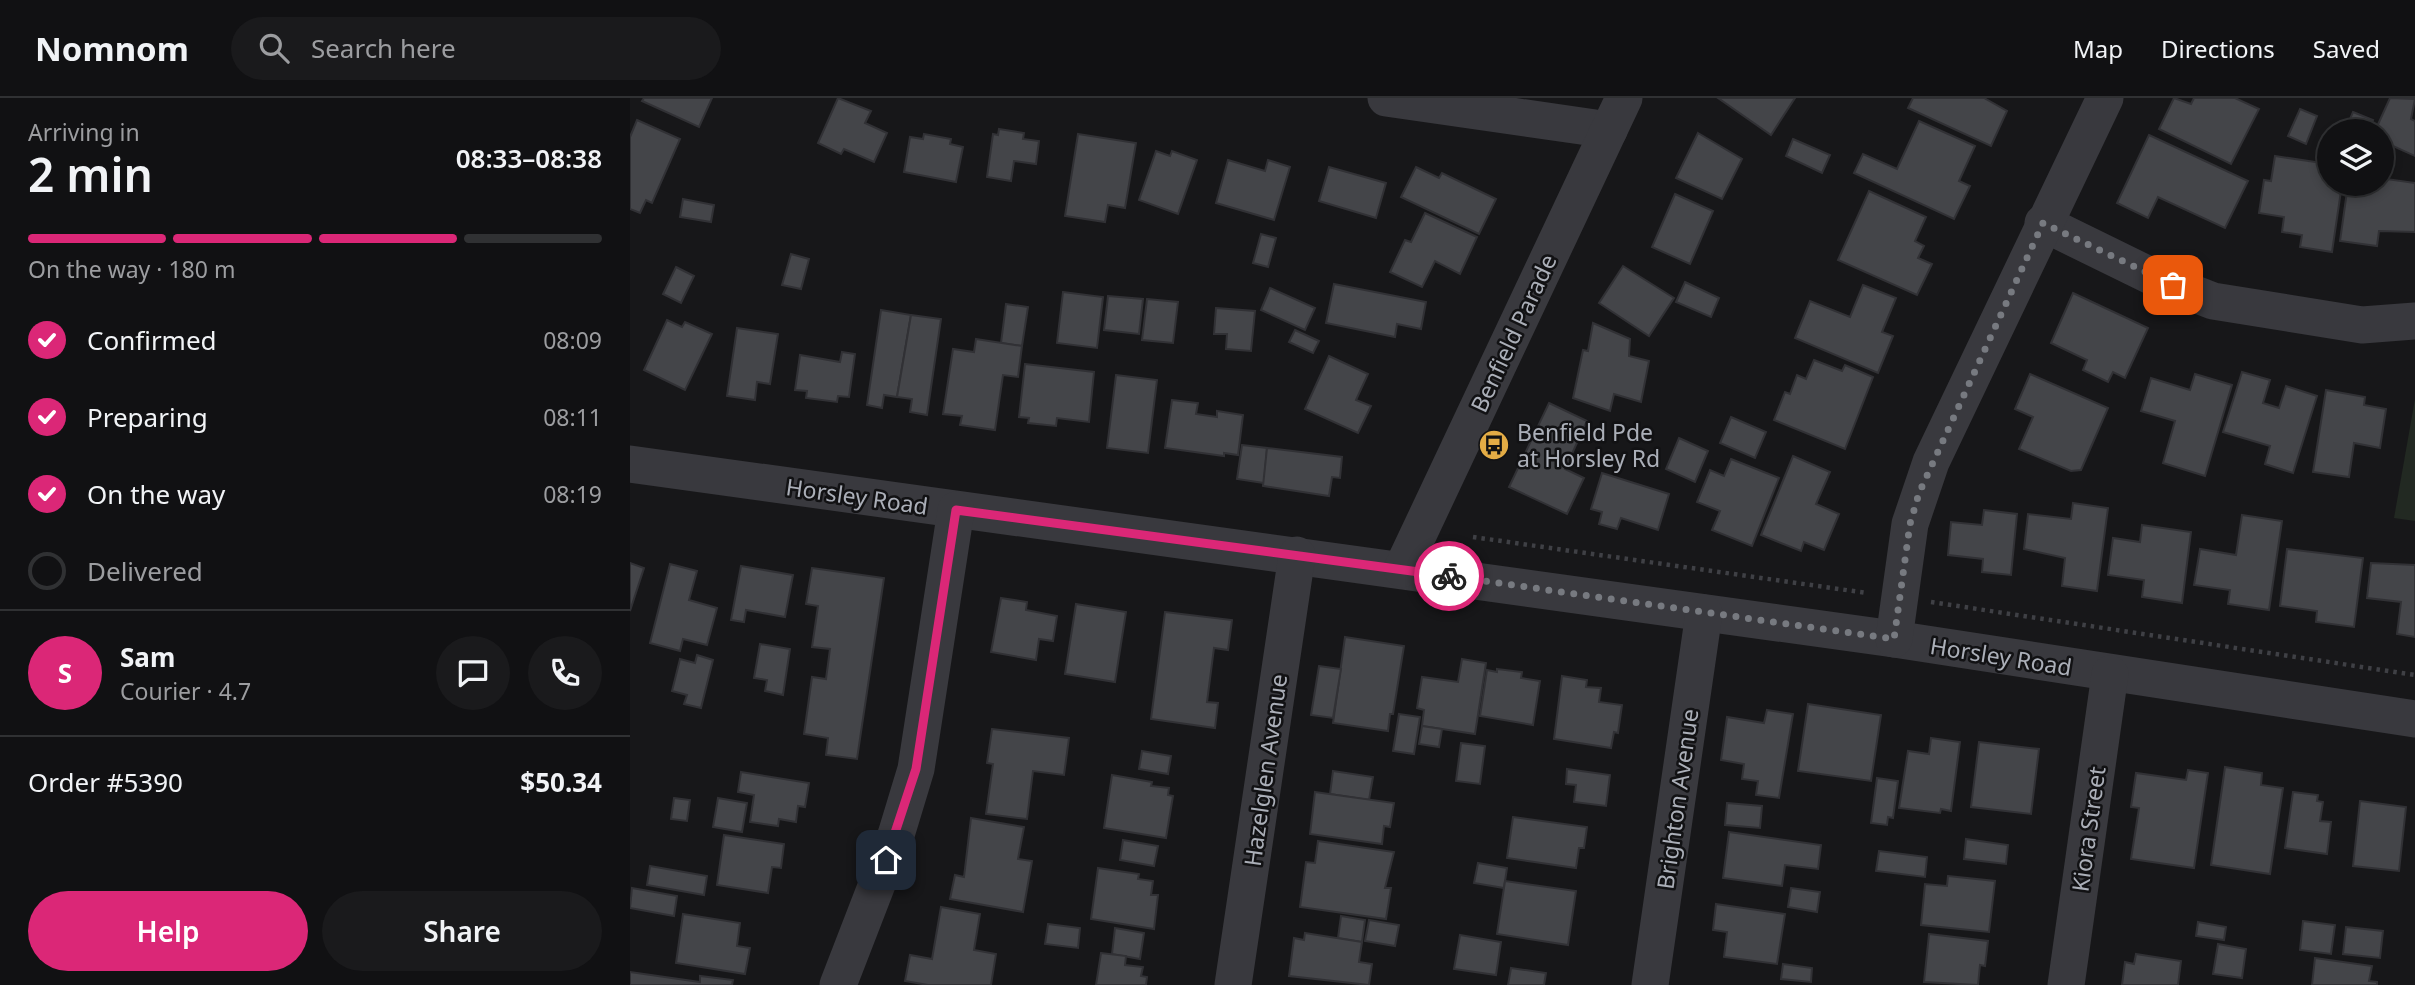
<!DOCTYPE html>
<html lang="en">
<head>
<meta charset="utf-8">
<style>
  :root { --surface:#111113; --page:#1a1a1c; --text:#f1f3f6; --muted:#9c9da0; --line:#303133; --accent:#db2777 }
  body { margin:0; font-family:"Noto Sans",sans-serif; background:var(--page); color:var(--text); height:100vh; display:flex; flex-direction:column; font-size:26px; white-space:nowrap }
  * { box-sizing:border-box; margin:0 }
  p { font-size:23px; color:var(--muted) }
  .icon { flex:none; width:38px; height:38px; fill:none; stroke:currentColor; stroke-width:2; stroke-linecap:round; stroke-linejoin:round }
  .map { position:relative; flex:1; overflow:hidden }
  .panel { display:flex; flex-direction:column; background:var(--surface); width:630px }
  .panel>* { flex:none }
  .buttons { position:absolute; left:1687px; top:21px; display:grid; gap:14px }
  .buttons a { display:grid; place-items:center; width:77px; height:77px; border-radius:50%; background:var(--surface); box-shadow:0 4px 10px #0003,0 0 0 2px var(--line); font-size:35px }
  .pin { position:absolute; display:grid; place-items:center; width:60px; height:60px; color:#fff; margin:-30px; border-radius:14px; box-shadow:0 4px 10px #0006 }
  .courier { position:absolute; display:grid; place-items:center; width:70px; height:70px; margin:-35px; border:5px solid #db2777; border-radius:50%; background:#fff; color:#222; box-shadow:0 2px 9px #0007 }
  .headline em { font-style:normal; font-weight:600 }
  .headline div { display:flex; flex-direction:column-reverse }
  .headline { display:flex; align-items:center; justify-content:space-between; height:119px; padding:0 28px }
  h1 { font-size:46px; font-weight:600; line-height:52px }
  .bar { display:grid; grid-template-columns:repeat(4,1fr); gap:10px 7px; align-content:center; height:84px; padding:0 28px }
  .bar i { height:9px; border-radius:5px; background:var(--line) }
  .bar .selected { background:var(--accent) }
  .bar p { grid-column:span 4 }
  .line { display:flex; align-items:center; gap:18px; padding:0 28px; border-top:2px solid var(--line) }
  .line div { flex:1 }
  .round { display:grid; place-items:center; flex:none; width:74px; height:74px; border-radius:37px; background:var(--page) }
  ol { padding:0 28px; list-style:none }
  li { display:flex; align-items:center; gap:21px; height:77px }
  li p { margin-inline-start:auto }
  li .icon { padding:7px; border-radius:50%; background:var(--accent); color:#fff; stroke-width:4 }
  li:last-child { color:var(--muted) }
  li i { width:38px; height:38px; border:4px solid var(--line); border-radius:50% }
  .action { display:flex; gap:14px; margin-top:auto; padding:14px 28px }
  .action a { flex:1; height:80px; border-radius:42px; background:var(--accent); color:#fff; font-size:28px; font-weight:600; line-height:80px; text-align:center }
  .action a+a { background:var(--page); color:var(--text) }
  header { display:flex; align-items:center; gap:42px; box-sizing:border-box; height:98px; padding:0 35px; background:var(--surface); border-bottom:2px solid var(--line) }
  header strong { font-size:33px }
  nav { display:flex; gap:38px; margin-inline-start:auto; font-size:24px }
  .search { width:490px; height:63px; background:var(--page); display:flex; align-items:center; gap:18px; box-sizing:border-box; padding:0 24px; border-radius:38px; color:var(--muted); font-size:26px }
  main { display:flex; flex:1; min-height:0 }
  .map>svg:first-child { display:block }
  .green { fill:#222922 }
  .building { fill:#444549; stroke:#313135; stroke-width:2 }
  .lines { fill:none; stroke-linecap:round; stroke-linejoin:round }
  .path { stroke:#3f4045; stroke-width:4.5; stroke-dasharray:3.5 5; stroke-linecap:butt }
  .street { stroke:#39393e; stroke-width:37 }
  .done { stroke:#777a80; stroke-width:7; stroke-dasharray:0 12.6 }
  .route { stroke:#db2777; stroke-width:9 }
  .labels { text-anchor:middle; dominant-baseline:central; stroke-width:5; stroke-linejoin:round; paint-order:stroke }
  .street-label { font-size:23px; fill:#abafb8; stroke:#121214 }
  .poi-label { font-size:23px; fill:#abafb8; stroke:#121214; text-anchor:start }
</style>
</head>
<body>
<header>
<strong>Nomnom</strong>
<div class="search"><svg class="icon" aria-label="search" viewBox="0 0 24 24"><circle cx="10" cy="10" r="6"/><path d="M15 15l6 6"/></svg>Search here</div>
<nav><a>Map</a><a>Directions</a><a>Saved</a></nav>
</header>
<main>
<section class="panel">
<div class="headline"><div><h1>2 min</h1><p>Arriving in</p></div><em>08:33–08:38</em></div>
<div class="bar"><i class="selected"></i><i class="selected"></i><i class="selected"></i><i></i><p>On the way · 180 m</p></div>
<ol>
<li><svg class="icon" aria-label="check" viewBox="0 0 24 24"><path d="M5 12l5 5 9-10"/></svg>Confirmed<p>08:09</p></li>
<li><svg class="icon" aria-label="check" viewBox="0 0 24 24"><path d="M5 12l5 5 9-10"/></svg>Preparing<p>08:11</p></li>
<li><svg class="icon" aria-label="check" viewBox="0 0 24 24"><path d="M5 12l5 5 9-10"/></svg>On the way<p>08:19</p></li>
<li><i></i>Delivered</li>
</ol>
<div class="line" style="height:126px"><b class="round" style="background:var(--accent);color:#fff">S</b><div><b>Sam</b><p>Courier · 4.7</p></div><a class="round"><svg class="icon" aria-label="chat" viewBox="0 0 24 24"><path d="M4 5h16v11H9l-5 4z"/></svg></a><a class="round"><svg class="icon" aria-label="phone" viewBox="0 0 24 24"><path d="M5 4h4l2 5-3 2q2 4 5 5l2-3 5 2v4C11 20 4 13 5 4z"/></svg></a></div>
<div class="line" style="height:91px"><div>Order #5390</div><b>$50.34</b></div>
<div class="action"><a>Help</a><a>Share</a></div>
</section>
<div class="map">
<svg width="1785" height="887" viewBox="0 0 1785 887">
  <rect width="100%" height="100%" fill="#171719"/>
  <polygon class="green" points="1785,301 1785,423 1764,420"/>
  <g class="building">
    <polygon points="14,0 82,0 69,29 12,3"/>
    <polygon points="208,0 241,13 235,25 257,35 244,64 214,51 211,56 188,45"/>
    <polygon points="1088,0 1165,0 1141,37"/>
    <polygon points="1283,0 1354,0 1377,13 1361,48 1278,10"/>
    <polygon points="1544,0 1561,6 1564,0 1605,0 1629,11 1601,66 1529,31"/>
    <polygon points="1760,0 1785,1 1781,21 1785,23 1785,58 1752,43 1752,33 1745,33"/>
    <polygon points="1670,11 1687,18 1676,46 1658,38"/>
    <polygon points="1723,14 1743,22 1738,33 1717,28"/>
    <polygon points="7,22 50,41 22,105 16,102 10,115 0,111 0,39"/>
    <polygon points="1289,23 1345,48 1329,83 1340,88 1324,121 1224,75 1233,56 1267,71"/>
    <polygon points="369,31 394,35 393,41 409,43 406,66 384,63 381,83 357,79 363,36 368,37"/>
    <polygon points="1068,35 1112,61 1092,101 1046,80"/>
    <polygon points="294,36 321,41 320,46 333,49 326,84 274,74 280,39 293,41"/>
    <polygon points="448,36 506,45 495,110 478,107 475,124 435,118"/>
    <polygon points="1519,37 1618,83 1595,130 1528,99 1518,120 1487,105"/>
    <polygon points="1163,41 1200,57 1192,75 1156,58"/>
    <polygon points="526,53 540,58 542,53 567,62 548,116 509,102"/>
    <polygon points="1645,58 1699,66 1699,86 1712,86 1702,154 1670,149 1672,137 1652,134 1654,119 1629,115 1634,82 1641,83"/>
    <polygon points="1752,58 1759,59 1756,81 1785,85 1785,134 1749,133 1747,148 1710,143 1718,86 1752,86"/>
    <polygon points="598,62 635,73 638,62 660,69 644,122 586,105"/>
    <polygon points="699,69 756,85 746,120 689,103"/>
    <polygon points="786,69 809,80 812,75 866,101 849,136 771,99"/>
    <polygon points="1239,93 1296,119 1285,143 1294,148 1288,160 1302,166 1287,197 1208,162"/>
    <polygon points="1045,96 1083,113 1060,166 1022,149"/>
    <polygon points="53,101 84,107 81,124 50,119"/>
    <polygon points="795,115 847,139 830,176 805,163 792,189 760,174 775,142 781,144"/>
    <polygon points="631,136 646,140 638,169 623,165"/>
    <polygon points="161,156 179,161 171,191 152,187"/>
    <polygon points="993,168 1044,200 1019,238 969,205"/>
    <polygon points="46,169 64,178 51,205 33,196"/>
    <polygon points="1055,184 1089,200 1081,219 1046,204"/>
    <polygon points="704,186 796,204 791,231 767,226 765,239 696,225"/>
    <polygon points="1233,187 1266,200 1252,234 1263,238 1248,275 1165,240 1180,203 1220,219"/>
    <polygon points="640,190 685,210 675,232 631,212"/>
    <polygon points="433,194 473,199 467,250 427,245"/>
    <polygon points="1443,195 1518,230 1495,280 1483,274 1478,284 1453,272 1457,262 1421,245"/>
    <polygon points="478,198 513,201 509,236 474,232"/>
    <polygon points="517,201 548,204 543,245 512,242"/>
    <polygon points="376,206 398,209 392,248 371,245"/>
    <polygon points="586,210 625,213 621,253 596,251 597,236 584,236"/>
    <polygon points="251,212 281,217 267,299 254,297 252,310 237,307"/>
    <polygon points="281,217 311,221 297,317 280,314 282,301 267,299"/>
    <polygon points="37,222 52,229 55,224 82,236 55,292 14,272"/>
    <polygon points="963,225 1000,241 999,258 1019,263 1011,304 984,296 980,313 943,300 953,252 958,253"/>
    <polygon points="107,230 148,236 140,286 127,284 125,302 97,298"/>
    <polygon points="665,232 689,243 683,255 659,244"/>
    <polygon points="346,241 392,248 388,279 373,277 365,332 330,327 332,318 313,316 323,251 344,254"/>
    <polygon points="212,254 225,256 219,299 208,298 207,304 176,300 177,293 165,292 170,257 210,264"/>
    <polygon points="699,258 738,276 726,302 741,308 728,335 675,311"/>
    <polygon points="1184,262 1212,273 1215,267 1243,279 1215,351 1144,322 1155,294 1160,296 1167,277 1176,281"/>
    <polygon points="395,266 464,274 459,324 427,320 426,328 398,325 399,320 389,319"/>
    <polygon points="1612,274 1640,282 1633,305 1649,310 1656,288 1687,298 1663,375 1635,366 1640,348 1593,334"/>
    <polygon points="1400,276 1478,310 1451,372 1441,373 1389,351 1403,319 1385,311"/>
    <polygon points="1565,276 1602,287 1575,378 1533,365 1545,323 1511,313 1521,280 1560,292"/>
    <polygon points="486,277 527,282 518,355 477,350"/>
    <polygon points="1696,292 1735,299 1734,307 1756,311 1750,350 1724,345 1719,379 1683,374"/>
    <polygon points="542,302 568,305 566,316 587,319 587,313 613,317 608,357 594,355 594,358 535,350"/>
    <polygon points="919,305 957,323 935,371 954,380 937,416 879,389"/>
    <polygon points="1101,319 1136,334 1125,360 1090,345"/>
    <polygon points="1049,340 1078,353 1065,384 1036,371"/>
    <polygon points="612,347 637,350 634,385 607,381"/>
    <polygon points="637,350 712,359 710,380 702,379 699,398 633,388"/>
    <polygon points="1163,358 1200,374 1186,406 1209,416 1194,452 1174,444 1171,453 1131,437"/>
    <polygon points="1101,361 1149,380 1122,448 1082,432 1090,413 1067,404 1080,372 1094,378"/>
    <polygon points="972,375 1039,396 1028,432 991,420 987,431 969,426 972,414 961,411"/>
    <polygon points="1443,405 1478,410 1467,493 1432,488 1435,460 1394,451 1398,416 1441,421"/>
    <polygon points="1354,412 1387,416 1381,477 1352,474 1353,461 1318,457 1321,424 1352,427"/>
    <polygon points="1612,417 1652,423 1639,512 1598,506 1600,492 1564,487 1570,451 1606,457"/>
    <polygon points="1512,427 1561,434 1552,505 1512,499 1514,482 1478,477 1483,440 1510,444"/>
    <polygon points="1657,451 1733,460 1724,529 1686,524 1687,513 1650,508"/>
    <polygon points="0,465 14,470 0,513"/>
    <polygon points="1741,465 1785,467 1785,539 1767,536 1771,504 1737,500"/>
    <polygon points="40,466 67,473 59,502 87,510 77,547 53,541 50,553 20,545"/>
    <polygon points="111,468 163,477 155,519 116,512 114,524 101,522"/>
    <polygon points="182,470 254,480 227,661 196,657 198,640 174,636 182,579 196,581 200,551 182,549 188,508 176,506"/>
    <polygon points="371,500 397,504 396,512 427,518 423,543 409,541 406,562 361,554"/>
    <polygon points="446,506 496,514 485,584 435,576"/>
    <polygon points="535,514 602,522 598,552 584,550 577,604 588,605 585,630 521,621"/>
    <polygon points="715,539 774,548 763,616 760,616 758,633 703,625"/>
    <polygon points="130,546 160,551 153,597 135,593 137,582 124,580"/>
    <polygon points="67,557 83,562 71,610 54,606 57,597 42,593 50,561 65,565"/>
    <polygon points="832,561 856,565 845,636 792,628 794,612 787,610 792,579 828,584"/>
    <polygon points="689,568 711,571 703,620 681,617"/>
    <polygon points="867,571 892,574 891,580 910,583 903,627 850,618 857,572 867,574"/>
    <polygon points="932,578 957,582 956,589 971,590 969,604 992,607 988,635 984,634 981,650 924,641"/>
    <polygon points="1178,606 1251,617 1241,683 1168,673"/>
    <polygon points="1137,612 1163,616 1149,700 1126,697 1128,683 1112,681 1114,666 1091,662 1097,619 1134,625"/>
    <polygon points="769,616 790,619 784,656 763,653"/>
    <polygon points="792,628 812,631 809,649 789,646"/>
    <polygon points="362,631 439,640 434,677 403,673 397,721 356,716 363,666 357,665"/>
    <polygon points="1301,640 1330,644 1321,713 1311,711 1310,715 1269,710 1278,653 1299,656"/>
    <polygon points="1349,644 1409,651 1401,716 1341,709"/>
    <polygon points="831,645 855,648 850,686 826,683"/>
    <polygon points="512,653 541,658 538,676 509,671"/>
    <polygon points="1595,669 1632,675 1631,687 1653,690 1640,776 1581,767"/>
    <polygon points="937,671 980,677 976,708 944,704 946,687 936,686"/>
    <polygon points="1558,672 1578,675 1564,770 1501,761 1509,710 1501,709 1506,675 1556,682"/>
    <polygon points="703,673 743,679 739,702 700,696"/>
    <polygon points="111,674 179,685 175,709 168,708 166,724 149,721 148,728 120,724 124,697 108,694"/>
    <polygon points="482,677 522,684 521,688 539,690 538,697 543,698 536,740 474,730"/>
    <polygon points="1247,680 1268,683 1263,720 1258,719 1257,727 1241,725"/>
    <polygon points="685,694 764,705 760,729 754,728 752,746 680,736"/>
    <polygon points="1663,694 1688,697 1687,703 1693,704 1690,723 1701,724 1697,756 1655,750"/>
    <polygon points="44,700 60,702 57,723 41,721"/>
    <polygon points="88,700 117,705 112,734 83,729"/>
    <polygon points="1730,703 1776,709 1769,773 1723,768"/>
    <polygon points="1097,705 1132,708 1130,730 1095,727"/>
    <polygon points="883,719 957,729 954,750 949,750 946,770 877,760"/>
    <polygon points="341,720 394,729 388,761 402,763 393,814 320,801 325,777 334,779"/>
    <polygon points="1099,734 1191,747 1188,771 1155,767 1152,788 1093,780"/>
    <polygon points="94,737 154,746 151,770 142,769 138,795 87,787"/>
    <polygon points="1336,741 1378,747 1376,766 1334,761"/>
    <polygon points="493,742 528,748 524,768 490,762"/>
    <polygon points="688,743 764,754 755,790 761,790 756,821 670,809 676,764 685,765"/>
    <polygon points="1249,753 1297,759 1295,779 1246,773"/>
    <polygon points="848,765 877,770 874,790 844,785"/>
    <polygon points="20,768 77,778 74,797 17,787"/>
    <polygon points="468,770 509,776 508,781 523,783 521,797 528,797 524,831 461,821"/>
    <polygon points="1318,778 1365,783 1359,834 1291,827 1295,786 1317,788"/>
    <polygon points="875,783 946,793 938,847 867,836"/>
    <polygon points="2,790 47,798 44,818 0,810"/>
    <polygon points="1161,790 1190,794 1187,814 1158,809"/>
    <polygon points="1086,806 1155,816 1147,866 1094,859 1097,834 1083,832"/>
    <polygon points="311,809 350,816 344,852 366,856 361,887 298,887 275,883 280,857 302,861"/>
    <polygon points="53,816 110,825 107,848 120,850 115,876 46,865"/>
    <polygon points="711,818 735,822 732,844 708,840"/>
    <polygon points="739,822 769,827 765,848 735,843"/>
    <polygon points="1673,823 1705,827 1701,856 1670,852"/>
    <polygon points="1568,824 1596,829 1594,842 1566,838"/>
    <polygon points="418,826 450,830 448,850 415,846"/>
    <polygon points="1716,829 1753,833 1750,860 1713,856"/>
    <polygon points="485,830 514,835 510,861 482,856"/>
    <polygon points="675,835 732,844 729,864 742,866 739,887 659,878 664,840 674,842"/>
    <polygon points="1299,836 1358,843 1355,868 1350,867 1348,887 1294,884"/>
    <polygon points="830,837 871,844 866,877 824,871"/>
    <polygon points="1588,846 1616,851 1612,880 1583,876"/>
    <polygon points="471,855 496,858 495,867 513,869 511,878 517,879 516,887 466,887"/>
    <polygon points="1506,856 1551,863 1548,887 1492,887 1495,864 1504,866"/>
    <polygon points="1685,860 1742,868 1739,883 1747,884 1747,887 1682,887"/>
    <polygon points="1153,866 1182,870 1181,884 1151,881"/>
    <polygon points="881,870 916,875 914,887 878,887"/>
    <polygon points="0,874 70,884 70,878 103,882 102,887 0,887"/>
  </g>
  <g class="lines">
    <g class="path">
      <polyline points="843,439 1237,495"/>
      <polyline points="1301,504 1785,577"/>
    </g>
    <g class="street">
      <polyline points="756,0 979,32"/>
      <polyline points="1413,125 1529,182 1583,203 1732,227 1785,223"/>
      <polyline points="0,366 1264,541 1785,621"/>
      <polyline points="772,471 994,0"/>
      <polyline points="1264,541 1280,426 1301,364 1475,0"/>
      <polyline points="208,887 266,737 286,671 326,412"/>
      <polyline points="603,887 667,457"/>
      <polyline points="1020,887 1074,515"/>
      <polyline points="1436,887 1480,576"/>
    </g>
  </g>
  <g class="lines">
    <polyline class="done" points="819,478 1264,541 1280,426 1289,395 1413,125 1543,187"/>
    <polyline class="route" points="256,762 286,671 326,412 819,478"/>
  </g>
  <defs>
    <g id="bus-disc" transform="scale(1.575)"><circle r="9.5" fill="#e3ac45" stroke="#121214"/><path d="M-5-6H5V4H4V6H2V4H-2V6H-4V4H-5ZM-3.5-4V0h7V-4ZM-3.5 1.2v1.5H-2V1.2ZM2 1.2v1.5H3.5V1.2Z" fill="#111"/></g>
  </defs>
  <g fill-rule="evenodd">
    <use href="#bus-disc" x="864" y="347"/>
  </g>
  <g class="labels">
    <g class="street-label">
      <text transform="translate(883 235) rotate(-65)">Benfield Parade</text>
      <text transform="translate(227 398) rotate(8)">Horsley Road</text>
      <text transform="translate(1371 558) rotate(9)">Horsley Road</text>
      <text transform="translate(635 672) rotate(-82)">Hazelglen Avenue</text>
      <text transform="translate(1047 701) rotate(-82)">Brighton Avenue</text>
      <text transform="translate(1458 731) rotate(-82)">Kiora Street</text>
    </g>
    <g class="poi-label">
      <text x="887" y="334">Benfield Pde<tspan x="887" dy="26">at Horsley Rd</tspan></text>
    </g>
  </g>
</svg>
<div class="buttons">
<a><svg class="icon" aria-label="layers" viewBox="0 0 24 24"><path d="M12 4l9 5-9 5-9-5zM3 14l9 5 9-5"/></svg></a>
</div>
<div class="pin" style="left:1543px;top:187px;background:#ea580c"><svg class="icon" aria-label="bag" viewBox="0 0 24 24"><path d="M5 8h14l-1 12H6zM9 8a3 3 0 0 1 6 0"/></svg></div>
<div class="pin" style="left:256px;top:762px;background:#1f2937"><svg class="icon" aria-label="home" viewBox="0 0 24 24"><path d="M3 11l9-7 9 7M6 9v11h12V9"/></svg></div>
<div class="courier" style="left:819px;top:478px"><svg class="icon" aria-label="bike" viewBox="0 0 24 24"><circle cx="6" cy="16" r="4"/><circle cx="18" cy="16" r="4"/><path d="M6 16l4-8h5l3 8M10 8l3 8H6M13 5h3"/></svg></div>
</div>
</main>
</body>
</html>
